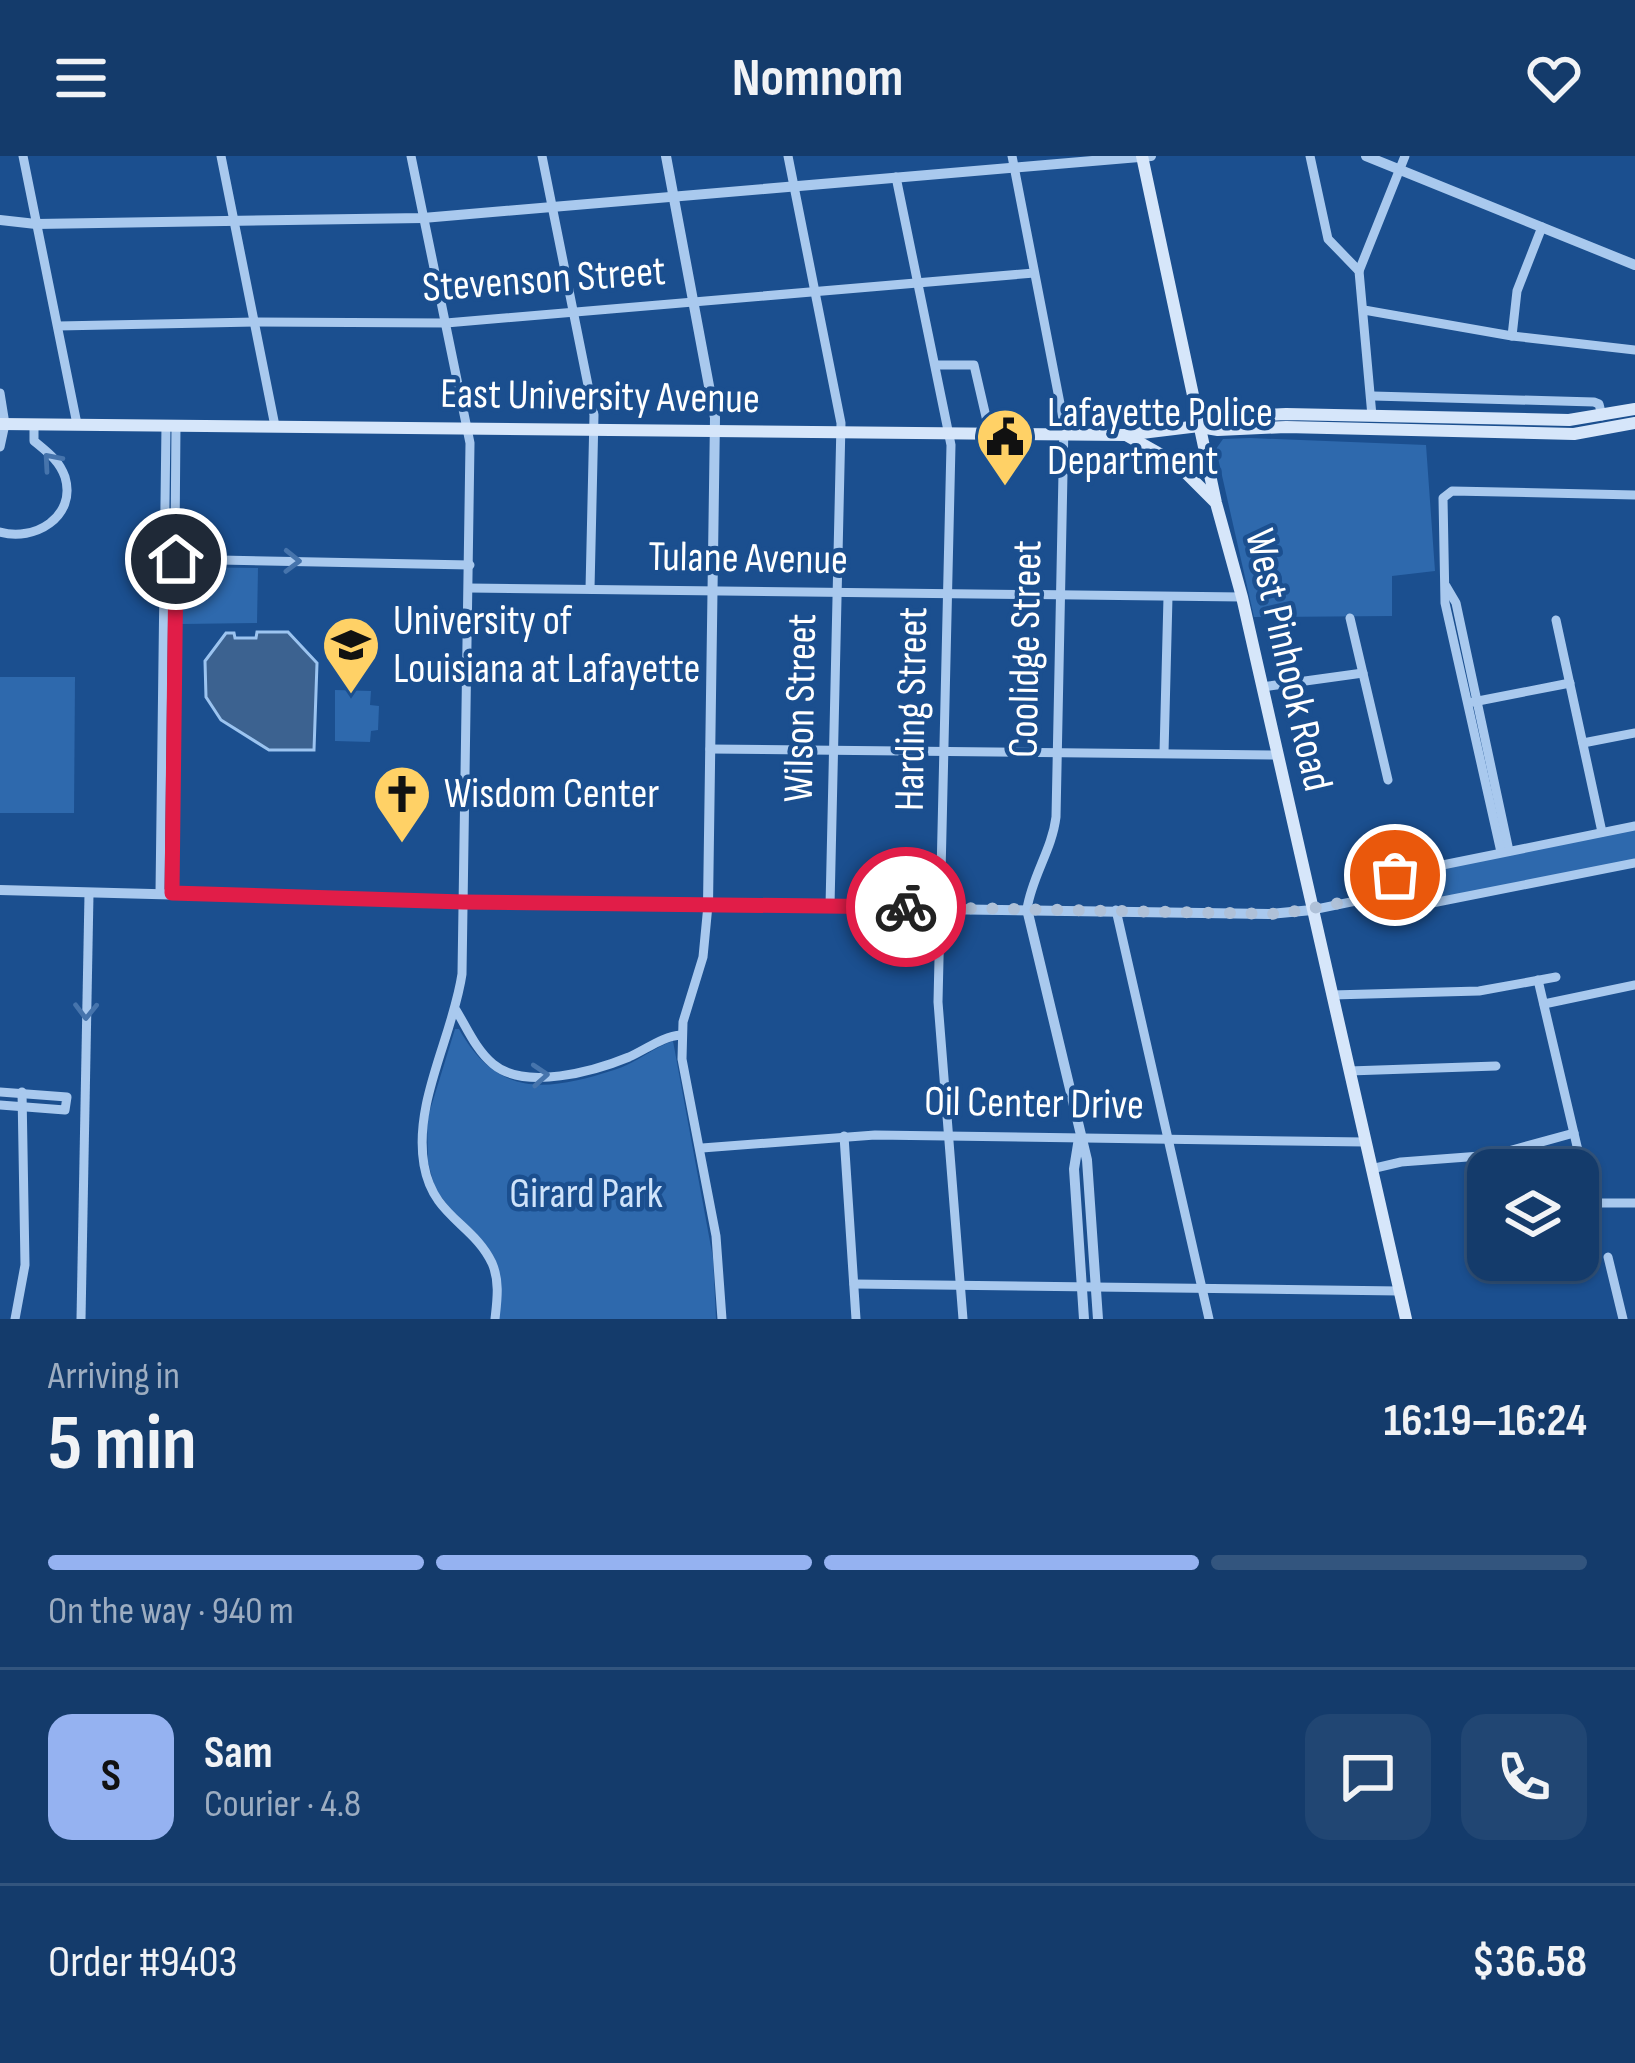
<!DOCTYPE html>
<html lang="en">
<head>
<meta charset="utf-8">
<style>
  :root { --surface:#143b6b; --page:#214673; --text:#f1f3f6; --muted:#9dadc1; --line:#33557e; --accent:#95b2f1 }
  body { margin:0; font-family:"Sofia Sans Condensed",sans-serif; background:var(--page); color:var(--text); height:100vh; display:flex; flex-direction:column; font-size:45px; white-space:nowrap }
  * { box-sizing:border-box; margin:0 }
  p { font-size:39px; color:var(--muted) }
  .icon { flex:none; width:66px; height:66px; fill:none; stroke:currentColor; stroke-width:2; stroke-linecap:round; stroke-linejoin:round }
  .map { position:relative; height:1163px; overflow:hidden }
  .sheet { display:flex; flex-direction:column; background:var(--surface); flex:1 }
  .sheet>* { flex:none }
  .tools { position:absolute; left:1467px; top:993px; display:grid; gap:24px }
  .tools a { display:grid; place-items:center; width:132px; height:132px; border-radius:24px; background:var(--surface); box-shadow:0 3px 9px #0004,0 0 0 3px var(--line); font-size:60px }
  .pin { position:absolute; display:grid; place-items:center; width:102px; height:102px; color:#fff; margin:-51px; border:6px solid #fff; border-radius:50%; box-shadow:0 3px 12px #0007 }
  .courier { position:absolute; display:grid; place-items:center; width:120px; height:120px; margin:-60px; border:9px solid #e11d48; border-radius:50%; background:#fff; color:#222; box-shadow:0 3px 15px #0007 }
  .headline em { font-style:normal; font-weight:700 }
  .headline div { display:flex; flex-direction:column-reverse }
  .headline { display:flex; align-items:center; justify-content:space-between; height:204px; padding:0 48px }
  h1 { font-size:78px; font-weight:700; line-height:90px }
  .bar { display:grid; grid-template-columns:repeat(4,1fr); gap:18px 12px; align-content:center; height:144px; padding:0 48px }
  .bar i { height:15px; border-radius:9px; background:var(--line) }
  .bar .current { background:var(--accent) }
  .bar p { grid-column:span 4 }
  .line { display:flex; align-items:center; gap:30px; padding:0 48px; border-top:3px solid var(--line) }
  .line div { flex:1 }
  .round { display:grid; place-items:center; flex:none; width:126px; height:126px; border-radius:24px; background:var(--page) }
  header { display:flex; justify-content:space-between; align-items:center; height:156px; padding:0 48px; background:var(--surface); font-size:54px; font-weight:700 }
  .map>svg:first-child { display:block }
  .green { fill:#2e69ad }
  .water { fill:#3c6290; stroke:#9cc4f0; stroke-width:3 }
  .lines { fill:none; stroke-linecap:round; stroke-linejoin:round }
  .minor { stroke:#a9c9ee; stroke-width:9 }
  .tertiary { stroke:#a9c9ee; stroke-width:10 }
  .secondary { stroke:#d6e6fa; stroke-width:12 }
  .oneway { stroke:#4674ac }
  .done { stroke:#afc1d8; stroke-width:12; stroke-dasharray:0 21.6 }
  .route { stroke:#e11d48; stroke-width:15 }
  .labels { text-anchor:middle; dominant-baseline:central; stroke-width:9; stroke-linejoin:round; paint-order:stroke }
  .street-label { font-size:42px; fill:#fff; stroke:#1b4f8f }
  .poi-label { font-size:42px; fill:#fff; stroke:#1b4f8f; text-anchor:start }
  .park-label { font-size:42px; fill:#cfe3fa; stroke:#1b4f8f }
</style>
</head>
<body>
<header><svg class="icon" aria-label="menu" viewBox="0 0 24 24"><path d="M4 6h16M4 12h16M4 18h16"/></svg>Nomnom<svg class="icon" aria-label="heart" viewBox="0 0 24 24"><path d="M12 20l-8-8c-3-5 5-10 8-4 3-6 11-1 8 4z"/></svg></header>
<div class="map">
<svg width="1635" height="1163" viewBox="0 0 1635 1163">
  <rect width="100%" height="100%" fill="#1b4f8f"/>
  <g class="green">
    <polygon points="1250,282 1426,289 1435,415 1392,420 1392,460 1254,461 1216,293 1223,283"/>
    <polygon points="182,411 258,412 257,467 182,468"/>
    <polygon points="0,521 75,521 74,657 0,657"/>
    <polygon points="335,534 371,535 370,549 379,550 378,574 371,575 370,586 335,585"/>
    <polygon points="1635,673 1635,704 1411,749 1401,748 1393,740 1398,724 1404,720"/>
    <path d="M 455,873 L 459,873 C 497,941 546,936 614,914 C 635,908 654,891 673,885 L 713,1102 L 716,1163 L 499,1163 L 500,1122 L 435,1032 L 428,1006 L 427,964 Z"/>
  </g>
  <polygon class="water" points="257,476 288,476 317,507 314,594 269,594 221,564 206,541 205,505 226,477 234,477 235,482 256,482"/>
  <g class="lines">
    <g class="minor">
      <polyline points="23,0 77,268"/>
      <polyline points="221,0 275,270"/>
      <path d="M 411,0 L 470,287 L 462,818 C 453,880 413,946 424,1009 C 433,1061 473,1067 492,1107 C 500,1125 497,1145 495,1163"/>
      <polyline points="542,0 594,259 590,433"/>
      <polyline points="788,0 841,267 830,750"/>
      <path d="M 1012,0 L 1064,268 L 1056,661 C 1052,694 1032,720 1027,753"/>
      <polyline points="1310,0 1328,83 1359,115 1372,260"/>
      <polyline points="896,21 951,289 938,846 963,1163"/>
      <polyline points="1359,115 1405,0"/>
      <polyline points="1364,154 1512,180 1635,194"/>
      <polyline points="58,170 255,166 446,167 1034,117"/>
      <polyline points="1512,180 1517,135 1542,71"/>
      <polyline points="936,209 974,209 990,278"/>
      <polyline points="0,237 5,268 0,291"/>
      <polyline points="1373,240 1594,246 1599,248 1602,260"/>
      <path d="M 0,376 C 34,386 77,361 65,321 C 59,304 47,296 34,285 L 34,268"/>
      <polyline points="170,403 470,409"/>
      <polyline points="1446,430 1456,447 1509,695"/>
      <polyline points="469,432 1242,441"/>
      <polyline points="1350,462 1388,624"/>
      <polyline points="1556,464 1602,676"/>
      <polyline points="1262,531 1363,517"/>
      <polyline points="1473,546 1570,527"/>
      <polyline points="1583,587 1635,577"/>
      <polyline points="710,593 1277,599"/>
      <polyline points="1164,597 1168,441"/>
      <polyline points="1501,696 1445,447 1443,342 1452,335 1635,339"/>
      <polyline points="160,737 166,269"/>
      <polyline points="172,737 176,269"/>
      <polyline points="1385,739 1398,718 1635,670"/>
      <polyline points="1385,739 1393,749 1412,751 1635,707"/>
      <polyline points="708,749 703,801 683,866 682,903 716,1080 722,1163"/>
      <polyline points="1116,754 1209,1163"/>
      <polyline points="1312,754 1385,739"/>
      <polyline points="1538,824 1588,1037 1600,1047 1635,1047"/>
      <polyline points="1332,839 1479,835 1556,821"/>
      <polyline points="1544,848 1635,829"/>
      <path d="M 456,854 C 467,872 476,894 493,908 C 525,935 595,915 629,901 C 647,893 663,880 681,879"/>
      <polyline points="1349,915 1496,910"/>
      <polyline points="0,936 67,941 65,954 0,949"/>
      <polyline points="844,980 856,1163"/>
      <polyline points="702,992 875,979 1365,986"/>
      <polyline points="1371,1013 1401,1006 1494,999 1574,977"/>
      <polyline points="1608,1101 1623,1163"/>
      <polyline points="854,1128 1399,1135"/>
      <polyline points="15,1163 25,1109 22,936"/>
      <polyline points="81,1163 89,738"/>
    </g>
    <g class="tertiary">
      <polyline points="666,0 715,262 708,749"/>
      <polyline points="1366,0 1635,109"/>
      <polyline points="0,64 36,68 423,62 1151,0"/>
      <polyline points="0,734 463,746 1269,758 1312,754"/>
      <polyline points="1027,753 1087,1004 1098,1163"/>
      <polyline points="1079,982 1074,1013 1084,1163"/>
    </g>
    <g class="secondary">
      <polyline points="1142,0 1216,347 1242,441 1406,1163"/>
      <polyline points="0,268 1125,279 1199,270 1216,261 1286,258 1569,264 1635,253"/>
      <polyline points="1200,271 1218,274 1286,271 1574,278 1635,267"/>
      <polyline points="1126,279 1176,307 1214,345"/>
    </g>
  </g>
  <defs><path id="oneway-chevron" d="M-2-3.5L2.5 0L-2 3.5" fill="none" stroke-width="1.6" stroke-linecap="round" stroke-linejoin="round" transform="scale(3)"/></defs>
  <g class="oneway">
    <use href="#oneway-chevron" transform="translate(51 305) rotate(-131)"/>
    <use href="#oneway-chevron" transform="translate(292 405) rotate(1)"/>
    <use href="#oneway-chevron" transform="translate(86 855) rotate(91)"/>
    <use href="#oneway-chevron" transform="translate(540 919) rotate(-4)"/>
  </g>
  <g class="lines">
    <polyline class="done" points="906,751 1280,758 1384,739 1395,719"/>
    <polyline class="route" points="176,403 172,737 463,746 906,751"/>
  </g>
  <defs>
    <g id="civic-pin" transform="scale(3)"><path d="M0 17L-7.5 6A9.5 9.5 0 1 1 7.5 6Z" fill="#ffd166" stroke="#1b4f8f"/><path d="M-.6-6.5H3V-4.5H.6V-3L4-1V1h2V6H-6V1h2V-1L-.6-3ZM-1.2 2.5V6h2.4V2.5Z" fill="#111"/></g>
    <g id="university-pin" transform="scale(3)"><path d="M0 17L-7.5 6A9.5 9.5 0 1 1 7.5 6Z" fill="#ffd166" stroke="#1b4f8f"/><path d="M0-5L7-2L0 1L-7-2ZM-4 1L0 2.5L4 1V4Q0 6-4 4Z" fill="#111"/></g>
    <g id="church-pin" transform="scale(3)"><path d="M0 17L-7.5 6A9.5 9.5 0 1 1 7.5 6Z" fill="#ffd166" stroke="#1b4f8f"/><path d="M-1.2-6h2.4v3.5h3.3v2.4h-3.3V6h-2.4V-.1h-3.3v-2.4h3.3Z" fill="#111"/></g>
  </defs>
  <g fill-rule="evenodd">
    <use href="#civic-pin" x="1005" y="281"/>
    <use href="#university-pin" x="351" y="489"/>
    <use href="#church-pin" x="402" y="638"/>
  </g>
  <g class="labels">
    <g class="street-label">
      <text transform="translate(544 124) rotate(-4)">Stevenson Street</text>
      <text transform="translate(600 241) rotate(1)">East University Avenue</text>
      <text transform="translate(748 403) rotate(1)">Tulane Avenue</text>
      <text transform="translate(1026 493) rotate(-89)">Coolidge Street</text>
      <text transform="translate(1288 504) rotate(77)">West Pinhook Road</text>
      <text transform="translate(801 552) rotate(-89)">Wilson Street</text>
      <text transform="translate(912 553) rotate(-89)">Harding Street</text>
      <text transform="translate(1034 948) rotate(1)">Oil Center Drive</text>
    </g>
    <g class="poi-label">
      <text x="1047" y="257">Lafayette Police<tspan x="1047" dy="48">Department</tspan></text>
      <text x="393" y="465">University of<tspan x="393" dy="48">Louisiana at Lafayette</tspan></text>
      <text x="444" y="638">Wisdom Center</text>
    </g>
    <g class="park-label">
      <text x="586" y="1038">Girard Park</text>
    </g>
  </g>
</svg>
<div class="tools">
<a><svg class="icon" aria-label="layers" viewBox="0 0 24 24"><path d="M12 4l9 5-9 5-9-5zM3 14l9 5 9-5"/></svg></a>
</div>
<div class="pin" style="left:1395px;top:719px;background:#ea580c"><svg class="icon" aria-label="bag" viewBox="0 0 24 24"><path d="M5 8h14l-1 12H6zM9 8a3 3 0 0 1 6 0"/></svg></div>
<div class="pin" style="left:176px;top:403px;background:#1f2937"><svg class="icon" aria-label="home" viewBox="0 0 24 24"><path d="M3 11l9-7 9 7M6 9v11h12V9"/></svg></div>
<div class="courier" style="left:906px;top:751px"><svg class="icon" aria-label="bike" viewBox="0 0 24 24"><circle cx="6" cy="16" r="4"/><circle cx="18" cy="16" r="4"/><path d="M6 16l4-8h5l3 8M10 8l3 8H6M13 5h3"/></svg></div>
</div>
<section class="sheet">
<div class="headline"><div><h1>5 min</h1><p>Arriving in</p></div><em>16:19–16:24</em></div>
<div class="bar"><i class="current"></i><i class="current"></i><i class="current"></i><i></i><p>On the way · 940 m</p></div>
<div class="line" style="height:216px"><b class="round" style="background:var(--accent);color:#111">S</b><div><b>Sam</b><p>Courier · 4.8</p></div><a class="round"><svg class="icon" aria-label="chat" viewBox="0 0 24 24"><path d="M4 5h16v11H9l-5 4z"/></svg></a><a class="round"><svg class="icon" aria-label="phone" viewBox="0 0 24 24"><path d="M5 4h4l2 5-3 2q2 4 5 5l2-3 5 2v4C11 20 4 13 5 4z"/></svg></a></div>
<div class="line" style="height:156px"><div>Order #9403</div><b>$36.58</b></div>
</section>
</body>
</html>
